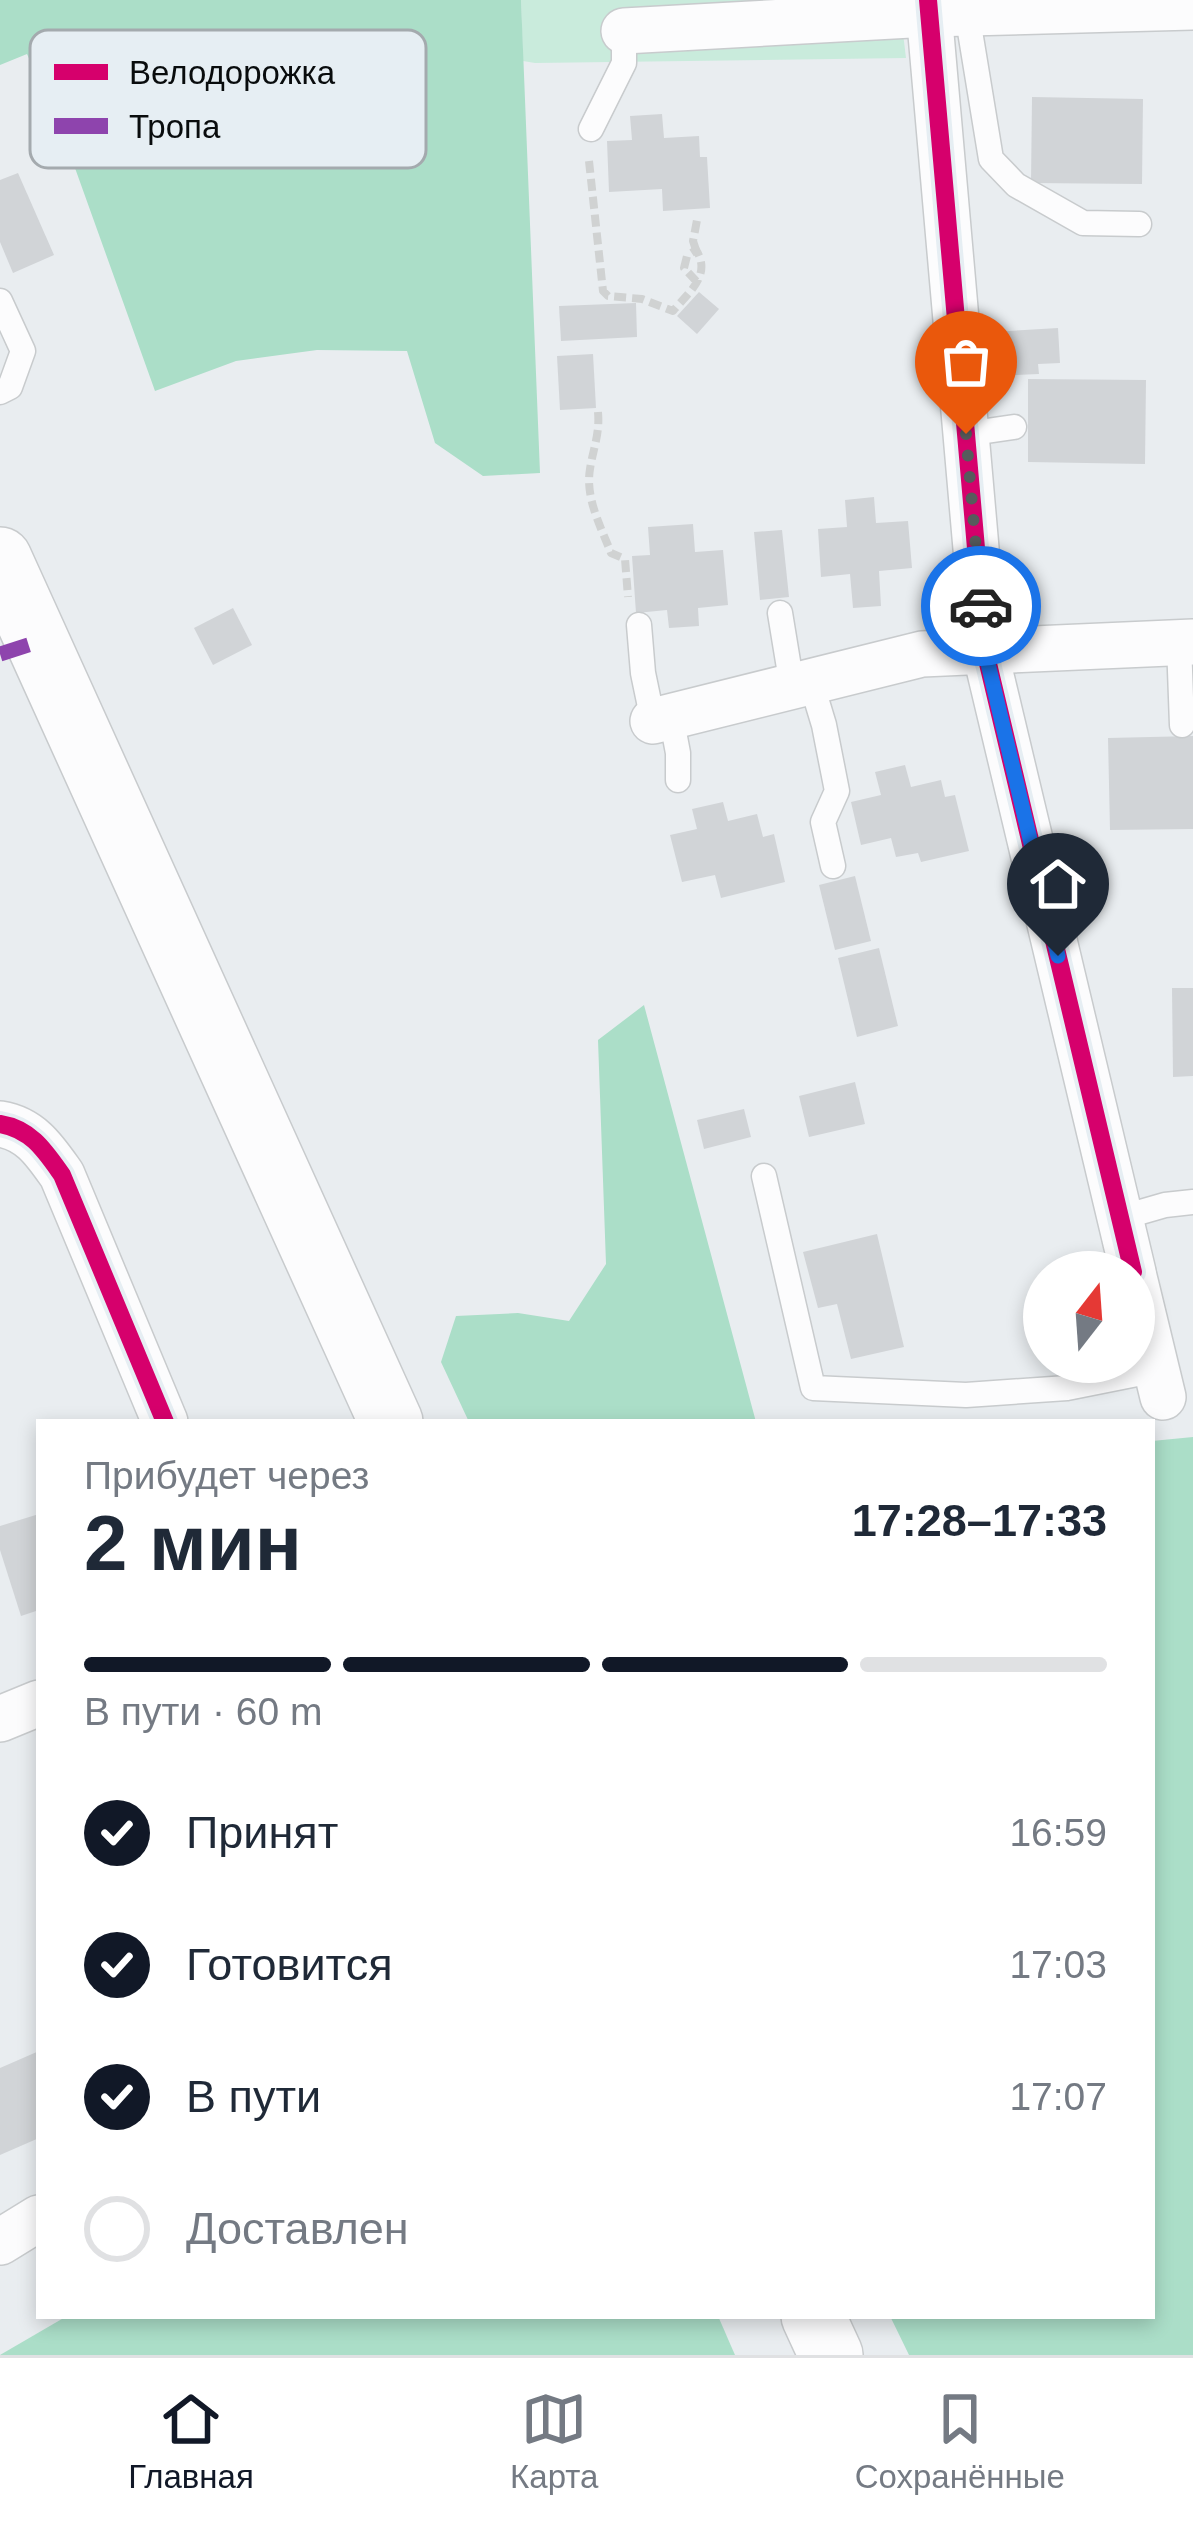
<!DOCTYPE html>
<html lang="ru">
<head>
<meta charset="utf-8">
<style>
  :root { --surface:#fff; --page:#f6f6f7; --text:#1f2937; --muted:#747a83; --line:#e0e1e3; --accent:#111827 }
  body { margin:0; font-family:Arial,sans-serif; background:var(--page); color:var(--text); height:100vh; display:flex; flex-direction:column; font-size:45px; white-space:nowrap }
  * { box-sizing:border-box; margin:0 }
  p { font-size:39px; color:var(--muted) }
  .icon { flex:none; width:66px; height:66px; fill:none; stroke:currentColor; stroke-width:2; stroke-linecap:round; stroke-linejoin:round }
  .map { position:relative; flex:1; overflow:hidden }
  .sheet { position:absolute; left:36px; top:1419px; width:1119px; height:900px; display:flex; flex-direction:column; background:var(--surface); border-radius:0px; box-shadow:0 6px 18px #0003 }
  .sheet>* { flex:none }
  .needle { width:78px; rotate:17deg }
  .buttons { position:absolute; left:1023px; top:1251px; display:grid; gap:24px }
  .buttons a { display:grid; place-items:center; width:132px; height:132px; border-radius:50%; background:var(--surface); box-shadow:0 6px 18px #0003; font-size:60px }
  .pin { position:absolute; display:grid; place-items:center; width:102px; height:102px; color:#fff; margin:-123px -51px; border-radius:50% 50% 50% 0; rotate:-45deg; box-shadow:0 0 12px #0007 }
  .pin .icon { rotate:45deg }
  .courier { position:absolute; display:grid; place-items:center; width:120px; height:120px; margin:-60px; border:9px solid #1a73e8; border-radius:50%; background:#fff; color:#222; box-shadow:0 3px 15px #0007 }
  .summary em { font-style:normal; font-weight:600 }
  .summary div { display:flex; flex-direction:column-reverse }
  .summary { display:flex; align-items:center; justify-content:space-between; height:204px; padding:0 48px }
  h1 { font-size:78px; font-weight:600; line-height:90px }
  .bar { display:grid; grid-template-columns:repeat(4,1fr); gap:18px 12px; align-content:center; height:144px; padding:0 48px }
  .bar i { height:15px; border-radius:9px; background:var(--line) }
  .bar .active { background:var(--accent) }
  .bar p { grid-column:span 4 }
  ol { padding:0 48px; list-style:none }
  li { display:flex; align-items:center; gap:36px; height:132px }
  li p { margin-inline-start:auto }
  li .icon { padding:12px; border-radius:50%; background:var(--accent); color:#fff; stroke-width:4 }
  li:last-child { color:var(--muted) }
  li i { width:66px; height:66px; border:6px solid var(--line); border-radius:50% }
  .menu { display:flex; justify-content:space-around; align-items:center; height:168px; border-top:3px solid var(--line); background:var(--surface); font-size:33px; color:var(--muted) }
  .menu a { display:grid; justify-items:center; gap:6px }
  .menu .active { color:var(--accent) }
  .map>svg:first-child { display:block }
  .green { fill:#c9ebdc }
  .forest { fill:#abdec8 }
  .building { fill:#d1d4d7 }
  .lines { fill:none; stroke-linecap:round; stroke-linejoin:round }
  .lane-casing { stroke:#c8cbcd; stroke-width:27 }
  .street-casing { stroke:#c8cbcd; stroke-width:48 }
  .secondary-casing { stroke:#c8cbcd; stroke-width:66 }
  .path { stroke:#d0d2d2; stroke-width:8; stroke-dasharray:12 6; stroke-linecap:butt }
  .lane { stroke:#fcfcfd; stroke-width:24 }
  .street { stroke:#fcfcfd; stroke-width:45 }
  .secondary { stroke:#fcfcfd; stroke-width:63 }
  .quiet { stroke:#8e44ad; stroke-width:15; stroke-dasharray:30 15; stroke-linecap:butt }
  .cycleway-casing { stroke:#e6eef3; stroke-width:26 }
  .cycleway { stroke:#d6006c; stroke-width:18 }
  .done { stroke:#575b5c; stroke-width:12; stroke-dasharray:0 21.6 }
  .route { stroke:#1a73e8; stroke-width:15 }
  .key { fill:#e6eef3; stroke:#a4aaae; stroke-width:3 }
  .key-label { font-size:33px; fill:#090c0d }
</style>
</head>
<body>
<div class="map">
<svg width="1193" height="2355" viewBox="0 0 1193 2355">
  <rect width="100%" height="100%" fill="#e9edf0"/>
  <polygon class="green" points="521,0 899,0 906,58 535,63 523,61"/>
  <g class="forest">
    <polygon points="0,0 521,0 540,473 483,476 435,443 407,351 317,350 236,361 155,391 61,129 27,54 0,65"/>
    <polygon points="644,1005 756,1422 469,1422 441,1362 456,1316 518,1313 569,1321 606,1264 598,1040"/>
    <polygon points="1193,1437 1193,2355 909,2355 890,2316 1152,2316 1152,1441"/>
    <polygon points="67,2316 718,2316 735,2355 0,2355"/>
  </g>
  <g class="building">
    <polygon points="1032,97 1143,99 1142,184 1031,183"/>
    <polygon points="662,114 664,138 699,136 700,157 707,157 710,208 663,211 662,189 609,192 607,141 632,140 630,116"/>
    <polygon points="18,173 54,255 13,273 0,242 0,180"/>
    <polygon points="699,292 719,309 697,334 677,316"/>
    <polygon points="636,303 637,337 561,341 559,306"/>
    <polygon points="1058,328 1060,363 1038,364 1039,374 994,376 991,332"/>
    <polygon points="593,354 596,408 560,410 557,356"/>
    <polygon points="1028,379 1146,380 1145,464 1028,462"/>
    <polygon points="874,497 876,523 908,521 912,568 879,571 881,606 853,608 850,574 821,577 818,529 847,527 845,500"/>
    <polygon points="693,524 695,552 723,550 728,605 698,608 699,626 669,628 667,610 636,613 632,556 650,555 648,527"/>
    <polygon points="782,530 789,597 760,600 754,532"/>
    <polygon points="233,608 252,645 213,665 194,628"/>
    <polygon points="1193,736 1193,829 1110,830 1108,738"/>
    <polygon points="905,765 911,787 941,780 945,797 955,795 969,851 921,862 918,853 896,857 891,838 861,845 851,802 881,795 875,772"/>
    <polygon points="723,802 728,821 757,814 763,837 774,834 785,882 721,898 715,875 682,882 670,835 697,829 692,809"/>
    <polygon points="855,876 871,941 835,950 819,885"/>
    <polygon points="879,948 898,1026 857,1037 838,958"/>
    <polygon points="1172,988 1193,988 1193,1076 1173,1077"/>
    <polygon points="855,1082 865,1124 809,1137 799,1096"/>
    <polygon points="744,1109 751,1137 704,1149 697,1120"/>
    <polygon points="877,1234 904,1347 851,1359 837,1304 818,1308 803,1252"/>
    <polygon points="39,1514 39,1610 21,1616 0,1550 0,1526"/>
    <polygon points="39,2051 39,2138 0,2155 0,2068"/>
  </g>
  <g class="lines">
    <g class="lane-casing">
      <g id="lane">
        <polyline points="967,13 991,159 1016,185 1083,223 1139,224"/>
        <polyline points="591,129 624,63 624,31"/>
        <polyline points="0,301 23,351 10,387 0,392"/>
        <polyline points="966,434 1014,427"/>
        <polyline points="780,613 792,686"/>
        <polyline points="639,625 643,673 653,721"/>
        <polyline points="1179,643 1182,725"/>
        <polyline points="811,682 824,725 837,791 823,822 833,866"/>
        <polyline points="671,716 678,753 678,780"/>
        <polyline points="764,1176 813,1388 966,1395 1067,1388 1157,1370"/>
        <polyline points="1120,1218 1165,1205 1193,1202"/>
      </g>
    </g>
    <g class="street-casing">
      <g id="street">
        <polyline points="928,0 985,651 1133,1272"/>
        <polyline points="624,31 929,14 1193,7"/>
        <polyline points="653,721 922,654 1193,642"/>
        <path d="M 0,1124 C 31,1129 45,1151 62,1175 L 165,1422"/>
        <polyline points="1134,1277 1163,1397"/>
        <polyline points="0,1719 39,1703"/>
        <polyline points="0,2242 39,2218"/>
      </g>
    </g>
    <g class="secondary-casing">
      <g id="secondary">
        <polyline points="0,559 391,1422"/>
        <polyline points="813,2316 831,2355"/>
      </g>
    </g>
    <g class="path">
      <path d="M 589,161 L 603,291 L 608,296 L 642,299 L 673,311 C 689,292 712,275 696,250 L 687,256 L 684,268 L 697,282"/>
      <polyline points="696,250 693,241 698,215"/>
      <path d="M 598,412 C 600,434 593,449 590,469 C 585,498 601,527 611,553 L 625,559 L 628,597"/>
    </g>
    <use href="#lane" class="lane"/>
    <use href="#street" class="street"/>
    <use href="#secondary" class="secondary"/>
    <polyline class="quiet" points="0,654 38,642"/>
    <g class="cycleway-casing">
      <g id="cycleway">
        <polyline points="928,0 985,651 1133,1272"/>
        <path d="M 0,1124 C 31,1129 45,1151 62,1175 L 165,1422"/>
      </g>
    </g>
    <use href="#cycleway" class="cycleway"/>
  </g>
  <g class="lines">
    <polyline class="done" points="966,434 981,606"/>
    <polyline class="route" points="981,606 985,651 1058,956"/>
  </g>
  <rect x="30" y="30" width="396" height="138" rx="18" class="key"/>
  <rect x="54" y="64" width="54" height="16" fill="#d6006c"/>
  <rect x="54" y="118" width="54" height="16" fill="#8e44ad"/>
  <g class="key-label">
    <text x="129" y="84">Велодорожка</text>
    <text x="129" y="138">Тропа</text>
  </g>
</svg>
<div class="buttons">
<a><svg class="needle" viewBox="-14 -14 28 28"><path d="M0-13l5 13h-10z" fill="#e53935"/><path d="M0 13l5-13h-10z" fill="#747a83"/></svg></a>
</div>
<div class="pin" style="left:966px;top:434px;background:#ea580c"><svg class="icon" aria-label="bag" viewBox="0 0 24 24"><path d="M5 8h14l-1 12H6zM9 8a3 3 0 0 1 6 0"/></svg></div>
<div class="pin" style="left:1058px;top:956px;background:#1f2937"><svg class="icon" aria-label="home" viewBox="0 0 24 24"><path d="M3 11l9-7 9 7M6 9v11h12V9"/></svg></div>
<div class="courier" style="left:981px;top:606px"><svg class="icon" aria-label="car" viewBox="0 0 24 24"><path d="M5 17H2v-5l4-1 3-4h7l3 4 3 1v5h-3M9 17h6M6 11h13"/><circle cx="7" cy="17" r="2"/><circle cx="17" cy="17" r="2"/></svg></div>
<section class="sheet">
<div class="summary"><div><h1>2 мин</h1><p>Прибудет через</p></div><em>17:28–17:33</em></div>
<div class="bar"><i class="active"></i><i class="active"></i><i class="active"></i><i></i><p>В пути · 60 m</p></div>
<ol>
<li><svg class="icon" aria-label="check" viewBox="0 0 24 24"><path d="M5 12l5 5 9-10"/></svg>Принят<p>16:59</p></li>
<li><svg class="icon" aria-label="check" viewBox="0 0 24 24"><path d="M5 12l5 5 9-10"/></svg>Готовится<p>17:03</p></li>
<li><svg class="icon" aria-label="check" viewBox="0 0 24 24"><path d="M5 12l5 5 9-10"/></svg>В пути<p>17:07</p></li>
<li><i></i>Доставлен</li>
</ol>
</section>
</div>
<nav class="menu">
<a class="active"><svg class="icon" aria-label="home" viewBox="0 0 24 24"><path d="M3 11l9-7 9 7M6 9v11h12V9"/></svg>Главная</a>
<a><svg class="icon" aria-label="map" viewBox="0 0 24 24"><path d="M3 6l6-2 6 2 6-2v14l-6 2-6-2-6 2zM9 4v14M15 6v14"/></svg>Карта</a>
<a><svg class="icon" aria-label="saved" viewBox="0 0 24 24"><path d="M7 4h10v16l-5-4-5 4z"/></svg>Сохранённые</a>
</nav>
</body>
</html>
